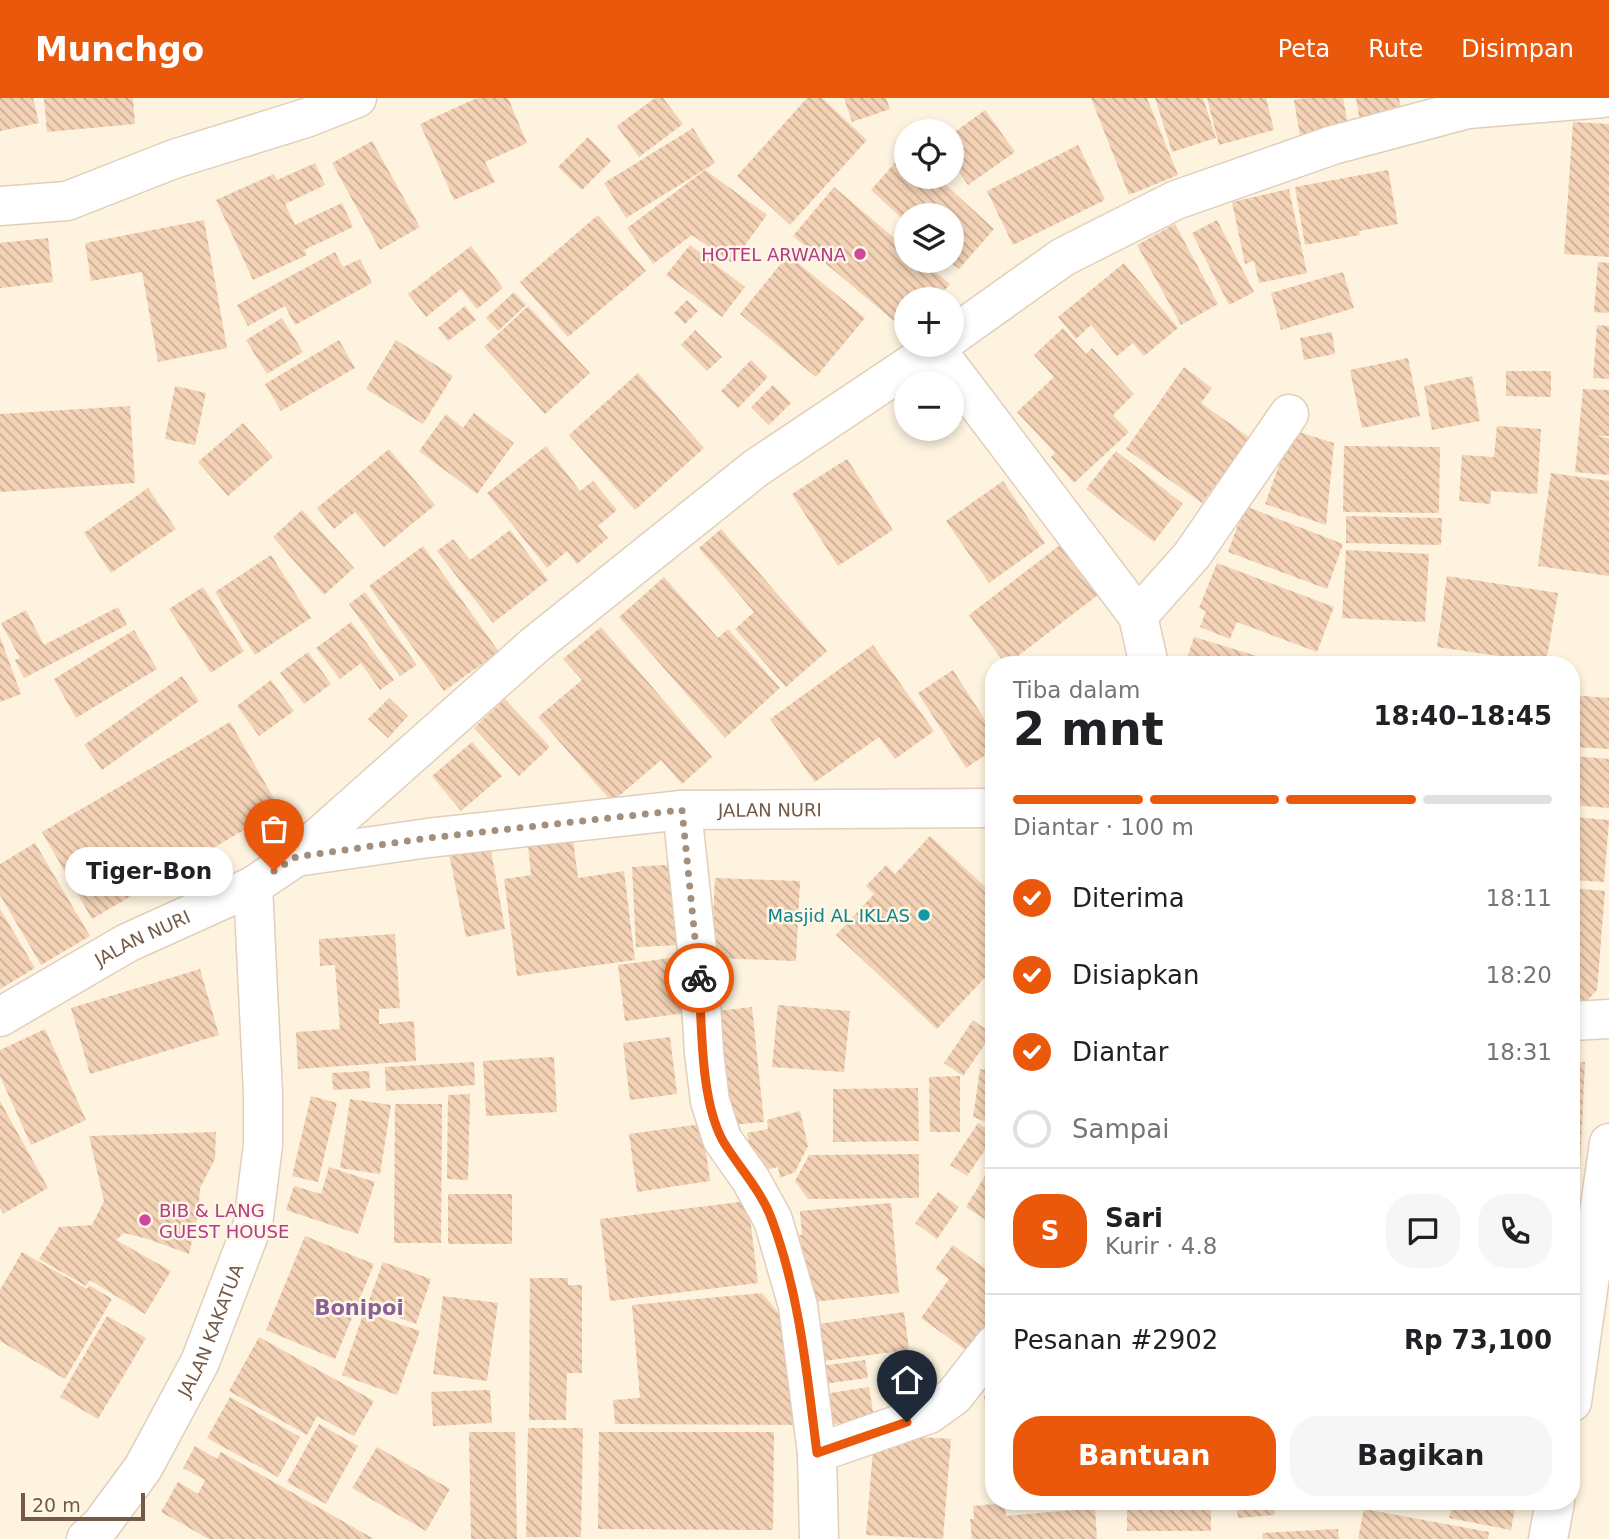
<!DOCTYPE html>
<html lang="id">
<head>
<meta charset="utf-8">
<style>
  :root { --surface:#fff; --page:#f6f6f6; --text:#202124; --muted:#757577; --line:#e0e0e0; --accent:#ea580c }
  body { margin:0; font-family:"DejaVu Sans",sans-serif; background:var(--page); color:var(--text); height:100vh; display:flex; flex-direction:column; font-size:26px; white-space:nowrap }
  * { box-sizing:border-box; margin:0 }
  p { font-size:23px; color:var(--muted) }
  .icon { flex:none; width:38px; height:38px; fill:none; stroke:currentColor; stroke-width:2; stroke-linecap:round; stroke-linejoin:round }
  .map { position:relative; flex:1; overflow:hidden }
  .side { position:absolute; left:985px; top:558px; width:595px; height:854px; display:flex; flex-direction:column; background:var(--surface); border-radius:28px; box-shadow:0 4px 10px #0003 }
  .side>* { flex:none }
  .fabs { position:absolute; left:894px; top:21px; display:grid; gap:14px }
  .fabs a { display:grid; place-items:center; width:70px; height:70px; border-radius:50%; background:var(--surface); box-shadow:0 4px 10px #0003; font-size:35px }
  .scale { position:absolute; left:21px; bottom:18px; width:124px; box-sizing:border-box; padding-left:7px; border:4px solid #735946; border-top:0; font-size:19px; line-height:24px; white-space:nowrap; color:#735946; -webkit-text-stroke:5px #fff7e5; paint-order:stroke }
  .pin { position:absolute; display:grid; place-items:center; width:60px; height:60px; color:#fff; margin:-72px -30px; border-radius:50% 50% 50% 0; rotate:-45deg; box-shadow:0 0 7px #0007 }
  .pin .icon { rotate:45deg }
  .courier { position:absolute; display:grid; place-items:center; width:70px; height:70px; margin:-35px; border:5px solid #ea580c; border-radius:50%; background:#fff; color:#222; box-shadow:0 2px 9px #0007 }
  .bubble { position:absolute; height:49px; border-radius:24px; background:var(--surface); box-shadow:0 4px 10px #0003; font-size:23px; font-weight:700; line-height:49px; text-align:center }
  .headline em { font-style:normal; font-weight:700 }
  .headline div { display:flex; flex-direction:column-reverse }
  .headline { display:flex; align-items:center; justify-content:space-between; height:119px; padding:0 28px }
  h1 { font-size:46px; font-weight:700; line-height:52px }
  .bar { display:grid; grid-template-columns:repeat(4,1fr); gap:10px 7px; align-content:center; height:84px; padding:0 28px }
  .bar i { height:9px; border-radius:5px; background:var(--line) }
  .bar .on { background:var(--accent) }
  .bar p { grid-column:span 4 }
  .line { display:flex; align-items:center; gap:18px; padding:0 28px; border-top:2px solid var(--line) }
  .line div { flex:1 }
  .round { display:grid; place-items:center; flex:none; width:74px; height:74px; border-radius:28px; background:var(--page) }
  ol { padding:0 28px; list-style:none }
  li { display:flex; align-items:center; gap:21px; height:77px }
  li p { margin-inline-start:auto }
  li .icon { padding:7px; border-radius:50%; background:var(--accent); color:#fff; stroke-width:4 }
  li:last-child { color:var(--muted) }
  li i { width:38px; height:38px; border:4px solid var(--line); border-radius:50% }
  .cta { display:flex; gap:14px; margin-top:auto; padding:14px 28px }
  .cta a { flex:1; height:80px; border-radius:28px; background:var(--accent); color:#fff; font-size:28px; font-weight:700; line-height:80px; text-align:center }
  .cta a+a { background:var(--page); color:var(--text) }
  header { display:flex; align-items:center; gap:42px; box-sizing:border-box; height:98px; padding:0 35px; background:var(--accent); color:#fff }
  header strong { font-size:33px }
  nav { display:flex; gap:38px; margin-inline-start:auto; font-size:24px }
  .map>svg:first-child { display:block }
  .building { fill:url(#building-back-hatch) }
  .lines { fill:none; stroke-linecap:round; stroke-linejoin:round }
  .minor-casing { stroke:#e1cfbb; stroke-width:41 }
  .minor { stroke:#fff; stroke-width:38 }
  .done { stroke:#a38f7c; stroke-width:7; stroke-dasharray:0 12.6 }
  .route { stroke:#ea580c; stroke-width:9 }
  .hotel-dot { fill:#d1479c; stroke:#fff7e5; stroke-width:2.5 }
  .culture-dot { fill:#0f9aa8; stroke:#fff7e5; stroke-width:2.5 }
  .labels { text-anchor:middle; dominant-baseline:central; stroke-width:5; stroke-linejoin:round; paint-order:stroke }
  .hotel-label { font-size:18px; fill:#b23c85; stroke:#fff7e5; text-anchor:end }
  .street-label { font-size:18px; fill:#735946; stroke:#fff7e5 }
  .culture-label { font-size:18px; fill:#0d838f; stroke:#fff7e5; text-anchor:end }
  .quarter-label { font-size:21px; font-weight:bold; fill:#896197; stroke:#fff7e5 }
</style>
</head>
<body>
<header>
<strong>Munchgo</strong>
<nav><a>Peta</a><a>Rute</a><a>Disimpan</a></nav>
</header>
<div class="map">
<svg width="1609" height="1441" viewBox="0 0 1609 1441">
  <defs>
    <pattern id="building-back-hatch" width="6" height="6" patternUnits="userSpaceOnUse" patternTransform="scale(1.75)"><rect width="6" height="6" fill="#f3d2b5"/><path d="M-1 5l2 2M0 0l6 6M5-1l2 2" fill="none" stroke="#c9ad95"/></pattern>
  </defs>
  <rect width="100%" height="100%" fill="#fdf3df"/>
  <g class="building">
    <polygon points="0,0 33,0 39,25 0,33"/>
    <polygon points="44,0 133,0 135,26 47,34"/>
    <polygon points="477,0 508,0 527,45 485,64 495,84 454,102 420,26"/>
    <polygon points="655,0 663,0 683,26 639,59 617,28"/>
    <polygon points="807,0 822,0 867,42 790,127 737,78"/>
    <polygon points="844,0 886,0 890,11 852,24"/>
    <polygon points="1091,0 1147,0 1178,77 1129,97"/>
    <polygon points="1155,0 1203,0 1216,40 1172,54"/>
    <polygon points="1207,0 1266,0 1274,32 1219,47"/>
    <polygon points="1306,0 1343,0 1350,36 1301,44 1294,2"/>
    <polygon points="1356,0 1399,0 1403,22 1361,30"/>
    <polygon points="985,12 1015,54 968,87 952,64 952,36"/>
    <polygon points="1573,24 1609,26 1609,159 1564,156"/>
    <polygon points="693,30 715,65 626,120 604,85"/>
    <polygon points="588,39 611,63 582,92 558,69"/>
    <polygon points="372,43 420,129 380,152 332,65"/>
    <polygon points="1078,47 1105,102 1013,147 987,93"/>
    <polygon points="906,52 906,79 937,79 994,131 959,171 949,163 952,163 952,117 906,117 906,124 871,92"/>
    <polygon points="315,65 325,87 285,106 295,127 342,105 353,129 304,152 307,157 253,182 216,102 274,76 277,82"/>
    <polygon points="705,72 767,117 732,165 692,137 653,166 627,130"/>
    <polygon points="1388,72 1398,126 1359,133 1360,137 1305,147 1295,89"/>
    <polygon points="834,89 906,150 906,163 922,163 950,186 937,201 906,201 906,233 793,138"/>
    <polygon points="1289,91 1307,175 1259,185 1254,163 1245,166 1232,104"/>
    <polygon points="598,117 646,173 568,239 520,184"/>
    <polygon points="204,122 227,250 158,264 142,174 91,183 85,145"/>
    <polygon points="1217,122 1254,194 1229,207 1192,135"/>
    <polygon points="1175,126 1218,206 1181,227 1137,147"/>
    <polygon points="48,140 53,184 0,190 0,145"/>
    <polygon points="690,147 745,189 722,219 666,177"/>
    <polygon points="471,148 503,190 477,211 461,191 426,219 408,196"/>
    <polygon points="335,154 343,169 360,161 372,185 295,227 285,208 248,228 237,207"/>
    <polygon points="788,157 865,220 816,279 740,216"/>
    <polygon points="1598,164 1609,165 1609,215 1594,214"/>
    <polygon points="1124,165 1178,230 1144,258 1133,245 1117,258 1091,227 1076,241 1058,219"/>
    <polygon points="1343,174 1354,210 1281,232 1271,195"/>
    <polygon points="514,194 526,207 498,233 486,220"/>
    <polygon points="687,202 698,213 685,226 674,215"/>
    <polygon points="465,208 476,222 448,243 438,230"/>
    <polygon points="528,208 590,275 545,316 484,249"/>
    <polygon points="282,220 303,254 267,276 246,242"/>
    <polygon points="1597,227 1609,228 1609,281 1593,280"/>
    <polygon points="1063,230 1086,256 1092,250 1134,296 1113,317 1129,334 1074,385 1051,359 1055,355 1017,314 1054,279 1034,257"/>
    <polygon points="695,232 722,259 707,273 681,247"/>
    <polygon points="1332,234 1335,256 1304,262 1300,240"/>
    <polygon points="339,242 355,270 281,313 265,286"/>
    <polygon points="396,242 453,278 423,326 366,291"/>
    <polygon points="1408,260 1420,318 1362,330 1350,272"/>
    <polygon points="751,262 768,279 738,310 721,293"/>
    <polygon points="1184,269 1212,290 1201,305 1250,340 1202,405 1126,351"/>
    <polygon points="1506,273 1551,273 1551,299 1506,298"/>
    <polygon points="638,275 704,350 635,412 569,337"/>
    <polygon points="1472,278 1480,323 1432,332 1424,288"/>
    <polygon points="773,287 791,305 769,327 751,309"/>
    <polygon points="175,288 206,295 195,347 165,341"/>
    <polygon points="1583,291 1609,292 1609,338 1595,338 1609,340 1609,377 1575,374"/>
    <polygon points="130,308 135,385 0,394 0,316"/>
    <polygon points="474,315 514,345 477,396 419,353 446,316 463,330"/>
    <polygon points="243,325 273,359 228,398 198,364"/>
    <polygon points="1497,328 1541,331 1537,396 1491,393 1490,406 1459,403 1462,357 1494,359"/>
    <polygon points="1292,332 1334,345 1326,427 1265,406"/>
    <polygon points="546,348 580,393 593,383 617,412 598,428 608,440 577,466 567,453 547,470 487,395"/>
    <polygon points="1344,348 1440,349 1439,415 1343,414"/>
    <polygon points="389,351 435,407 384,449 355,414 334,431 317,410"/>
    <polygon points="1116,353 1183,406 1154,444 1086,391"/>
    <polygon points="847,361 893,432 838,468 792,396"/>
    <polygon points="1551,375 1609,383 1609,478 1538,468"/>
    <polygon points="1003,383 1045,445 989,485 946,423"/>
    <polygon points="148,390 176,431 111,475 84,435"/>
    <polygon points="1245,408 1343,446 1327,491 1228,454"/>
    <polygon points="302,412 354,470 324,497 273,439"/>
    <polygon points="1346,418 1442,420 1441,447 1346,445"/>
    <polygon points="721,431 827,553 786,589 735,531 754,514 699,450"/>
    <polygon points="510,432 548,482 493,525 437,453 453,441 470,462"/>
    <polygon points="1060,447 1098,497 1006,567 969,517"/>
    <polygon points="423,448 499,554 444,593 369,488"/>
    <polygon points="1346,452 1429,456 1425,524 1342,520"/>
    <polygon points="271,457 311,520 255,557 215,494"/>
    <polygon points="1217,465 1334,509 1317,554 1237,524 1230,541 1200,529 1206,513 1199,510"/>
    <polygon points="1447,478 1558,495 1546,565 1437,549"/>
    <polygon points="664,479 718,540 728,531 780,590 725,640 619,519"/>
    <polygon points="203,489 244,553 211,575 169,511"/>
    <polygon points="365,494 417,567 400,578 349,506"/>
    <polygon points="118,509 127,527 24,580 15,562 20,560 1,525 26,512 44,547"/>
    <polygon points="351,524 394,582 380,592 361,565 340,581 316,550"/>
    <polygon points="601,529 712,659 682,686 661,662 612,704 538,619 582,582 563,561"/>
    <polygon points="134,532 157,571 76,620 54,581"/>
    <polygon points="0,539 21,596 0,604"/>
    <polygon points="1194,539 1260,559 1257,567 1185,567"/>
    <polygon points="873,547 934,633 895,661 879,639 815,684 770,621"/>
    <polygon points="308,554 331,586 304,606 280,575"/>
    <polygon points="953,572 994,636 994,651 966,670 918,595"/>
    <polygon points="182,578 199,603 102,672 84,647"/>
    <polygon points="271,582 294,613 259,638 237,608"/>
    <polygon points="1572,597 1609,600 1609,651 1572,649"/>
    <polygon points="389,600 408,618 388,640 368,621"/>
    <polygon points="505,601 550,649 519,678 474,630"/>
    <polygon points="230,624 280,711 92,821 42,734"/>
    <polygon points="472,644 502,678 461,713 432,678"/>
    <polygon points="1572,658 1609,661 1609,710 1572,707"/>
    <polygon points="1572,719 1609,722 1604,784 1572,782"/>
    <polygon points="930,738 994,797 994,870 937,931 836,837 874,796 866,788 886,767 895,776"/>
    <polygon points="573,741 578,780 624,773 635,862 517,878 504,781 531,777 528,748"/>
    <polygon points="35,745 90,838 41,867 0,797 0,766"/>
    <polygon points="490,747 505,831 466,839 449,756"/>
    <polygon points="681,766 685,847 636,849 632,769"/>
    <polygon points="715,780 800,783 796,863 711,860"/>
    <polygon points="1572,790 1605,793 1597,892 1581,909 1572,909"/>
    <polygon points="0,811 35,870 0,891"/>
    <polygon points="395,836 400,910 379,911 379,926 414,923 416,963 298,971 296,934 340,931 335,867 320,868 319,841"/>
    <polygon points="686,858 693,914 625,923 618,867"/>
    <polygon points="200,871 219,937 90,976 71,910"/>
    <polygon points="778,907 850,913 844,974 772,969"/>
    <polygon points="752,909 764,1024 720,1028 709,914"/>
    <polygon points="973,922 992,936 963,978 944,965"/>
    <polygon points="45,931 86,1022 31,1047 0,978 0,952"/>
    <polygon points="994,937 994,1027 973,1019 980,971 984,972 990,959 985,957"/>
    <polygon points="670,939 677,996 630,1002 623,945"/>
    <polygon points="554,959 557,1014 486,1018 483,963"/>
    <polygon points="474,964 475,987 386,993 385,969"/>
    <polygon points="1572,964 1585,964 1580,1069 1572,1068"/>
    <polygon points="369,973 370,990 333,992 332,975"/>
    <polygon points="960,978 960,1034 930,1034 929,979"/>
    <polygon points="918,990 919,1043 833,1044 833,991"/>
    <polygon points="470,996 468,1082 447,1081 448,997"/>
    <polygon points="311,998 337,1005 318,1084 292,1078"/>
    <polygon points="350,1001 391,1007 380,1076 340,1070"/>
    <polygon points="0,1003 48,1090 3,1116 0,1110"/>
    <polygon points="395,1006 442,1006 441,1145 394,1145"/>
    <polygon points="800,1013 808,1048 795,1074 780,1080 778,1069 755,1074 747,1035 768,1031 767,1022"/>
    <polygon points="978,1025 994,1036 994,1039 967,1078 950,1067"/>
    <polygon points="702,1026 710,1083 637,1094 629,1036"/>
    <polygon points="216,1034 215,1061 200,1090 198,1116 189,1156 148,1141 124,1135 116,1142 171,1173 145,1216 90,1182 86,1188 39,1161 59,1129 92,1127 104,1103 89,1038"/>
    <polygon points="919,1056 919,1100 808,1101 795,1083 809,1057"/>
    <polygon points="994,1063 994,1127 966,1109"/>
    <polygon points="329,1069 375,1084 358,1136 286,1112 294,1088 321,1096"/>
    <polygon points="938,1094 959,1109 937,1141 915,1125"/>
    <rect x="448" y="1096" width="64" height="50"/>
    <polygon points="748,1103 758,1185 610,1203 600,1121"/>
    <polygon points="891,1105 899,1195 802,1205 797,1137 802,1137 800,1113"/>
    <polygon points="305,1138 374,1166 335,1261 266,1232"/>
    <polygon points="953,1147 994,1177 994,1231 974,1258 921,1220 949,1181 935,1171"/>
    <polygon points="22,1154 87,1191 89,1187 112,1201 65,1281 0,1243 0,1192"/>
    <polygon points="383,1164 431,1181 416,1226 367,1208"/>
    <polygon points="530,1180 568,1180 568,1187 582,1187 582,1275 567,1275 566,1322 529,1322"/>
    <polygon points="762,1195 787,1225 798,1327 615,1326 613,1302 640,1300 632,1207"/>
    <polygon points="443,1198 498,1205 487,1283 433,1276"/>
    <polygon points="364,1214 420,1233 397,1297 342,1277"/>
    <polygon points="904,1214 909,1252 816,1264 811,1227"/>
    <polygon points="107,1218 146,1240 98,1321 60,1299"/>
    <polygon points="259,1239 374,1303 354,1338 317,1318 307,1337 229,1293"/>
    <polygon points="865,1262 868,1280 823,1286 820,1268"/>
    <polygon points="869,1289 874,1320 829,1327 824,1296"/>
    <polygon points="490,1292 492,1325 433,1328 431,1294"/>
    <polygon points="994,1297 994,1341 991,1342 984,1298"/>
    <polygon points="230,1299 300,1339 278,1379 207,1340"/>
    <polygon points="319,1326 358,1348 326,1406 287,1384"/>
    <polygon points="528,1330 583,1330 581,1439 526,1439"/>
    <polygon points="469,1334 515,1334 517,1441 471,1441"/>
    <polygon points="599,1334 774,1334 773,1432 598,1431"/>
    <polygon points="889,1337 951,1341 943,1441 866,1437 873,1352 888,1353"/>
    <polygon points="195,1348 217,1361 221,1354 374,1441 209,1441 161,1414 178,1384 198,1396 205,1382 183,1370"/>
    <polygon points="377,1349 450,1391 426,1433 352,1390"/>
    <rect x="1127" y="1404" width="84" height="29"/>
    <polygon points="1236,1404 1274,1404 1275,1417 1238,1420"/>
    <polygon points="1405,1404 1437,1404 1435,1412"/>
    <polygon points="1453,1404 1516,1404 1511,1432 1449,1420"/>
    <polygon points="1004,1405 1006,1418 1095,1410 1097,1441 972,1441 970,1421 974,1421 973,1408"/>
    <polygon points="1364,1411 1489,1434 1488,1441 1358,1441"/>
    <polygon points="1338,1431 1339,1441 1263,1441 1262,1435"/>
  </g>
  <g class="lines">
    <g class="minor-casing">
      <g id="minor">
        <polyline points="0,108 67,103 174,61 306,20 357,0"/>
        <polyline points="952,238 1063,159 1176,102 1333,47 1468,11 1603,0"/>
        <polyline points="935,250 1138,518 1149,567"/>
        <polyline points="1138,518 1192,457 1289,316"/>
        <polyline points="682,712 699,871 704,955 710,1003 722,1041 751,1082 773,1122 798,1208 817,1355"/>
        <polyline points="296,759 536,546 756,370 940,247"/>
        <path id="s1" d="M 0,919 L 127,845 L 253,788 L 296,759 L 428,740 L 682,712 L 994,710"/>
        <polyline points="1572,923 1609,921"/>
        <polyline points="1572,1304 1609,1045"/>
        <path id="s2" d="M 86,1441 L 101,1427 L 143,1370 L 200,1264 L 253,1126 L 263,1047 L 263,996 L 253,788"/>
        <polyline points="819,1441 817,1355 929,1316 954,1298 994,1247"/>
        <polyline points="1548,1441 1555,1404"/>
      </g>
    </g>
    <use href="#minor" class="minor"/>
  </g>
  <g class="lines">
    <polyline class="done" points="274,773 296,759 428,740 682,712 699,880"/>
    <path class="route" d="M 699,880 C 702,926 700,1002 723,1043 C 739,1070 763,1094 773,1125 C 800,1199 807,1277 817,1355 L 907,1324"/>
  </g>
  <g class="hotel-dot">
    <circle cx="860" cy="156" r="7"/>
    <circle cx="145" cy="1122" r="7"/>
  </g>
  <circle class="culture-dot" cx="924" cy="817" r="7"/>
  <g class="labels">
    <g class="hotel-label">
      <text x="846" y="156">HOTEL ARWANA</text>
      <text x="159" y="1112" text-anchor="start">BIB &amp; LANG<tspan x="159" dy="21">GUEST HOUSE</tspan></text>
    </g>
    <g class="street-label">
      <text stroke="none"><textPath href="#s1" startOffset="814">JALAN NURI</textPath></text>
      <text stroke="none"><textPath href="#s1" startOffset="163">JALAN NURI</textPath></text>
      <text stroke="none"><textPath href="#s2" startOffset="245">JALAN KAKATUA</textPath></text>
    </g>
    <g class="culture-label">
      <text x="910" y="817">Masjid AL IKLAS</text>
    </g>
    <g class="quarter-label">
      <text x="359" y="1210">Bonipoi</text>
    </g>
  </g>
</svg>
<div class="fabs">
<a><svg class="icon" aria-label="locate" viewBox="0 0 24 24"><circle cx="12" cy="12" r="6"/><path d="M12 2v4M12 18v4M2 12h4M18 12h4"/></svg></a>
<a><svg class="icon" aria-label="layers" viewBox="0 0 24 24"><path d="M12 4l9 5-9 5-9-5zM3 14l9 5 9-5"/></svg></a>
<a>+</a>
<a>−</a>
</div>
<div class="scale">20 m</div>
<div class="pin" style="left:274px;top:773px;background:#ea580c"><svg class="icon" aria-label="bag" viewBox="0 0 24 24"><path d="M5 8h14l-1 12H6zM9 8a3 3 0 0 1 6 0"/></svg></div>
<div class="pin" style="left:907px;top:1324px;background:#1f2937"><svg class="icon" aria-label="home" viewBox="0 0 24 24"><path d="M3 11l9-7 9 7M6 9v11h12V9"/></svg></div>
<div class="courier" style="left:699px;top:880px"><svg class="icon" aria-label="bike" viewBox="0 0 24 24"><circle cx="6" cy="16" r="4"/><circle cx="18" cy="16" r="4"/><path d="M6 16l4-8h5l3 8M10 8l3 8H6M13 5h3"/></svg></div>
<div class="bubble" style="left:65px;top:749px;width:168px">Tiger-Bon</div>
<section class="side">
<div class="headline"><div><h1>2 mnt</h1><p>Tiba dalam</p></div><em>18:40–18:45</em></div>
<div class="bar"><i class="on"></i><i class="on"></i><i class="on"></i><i></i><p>Diantar · 100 m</p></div>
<ol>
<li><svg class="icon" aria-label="check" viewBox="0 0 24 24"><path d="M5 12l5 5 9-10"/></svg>Diterima<p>18:11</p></li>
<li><svg class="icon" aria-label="check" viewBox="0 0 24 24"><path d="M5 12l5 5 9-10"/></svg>Disiapkan<p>18:20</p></li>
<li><svg class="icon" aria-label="check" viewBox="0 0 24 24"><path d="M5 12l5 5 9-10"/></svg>Diantar<p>18:31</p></li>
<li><i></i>Sampai</li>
</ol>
<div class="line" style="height:126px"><b class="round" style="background:var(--accent);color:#fff">S</b><div><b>Sari</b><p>Kurir · 4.8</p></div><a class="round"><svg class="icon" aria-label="chat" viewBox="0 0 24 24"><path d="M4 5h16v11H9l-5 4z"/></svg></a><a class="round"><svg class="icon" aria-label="phone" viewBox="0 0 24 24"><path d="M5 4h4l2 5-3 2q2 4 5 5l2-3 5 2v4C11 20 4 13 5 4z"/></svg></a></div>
<div class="line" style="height:91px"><div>Pesanan #2902</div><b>Rp 73,100</b></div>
<div class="cta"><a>Bantuan</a><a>Bagikan</a></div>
</section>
</div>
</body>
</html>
